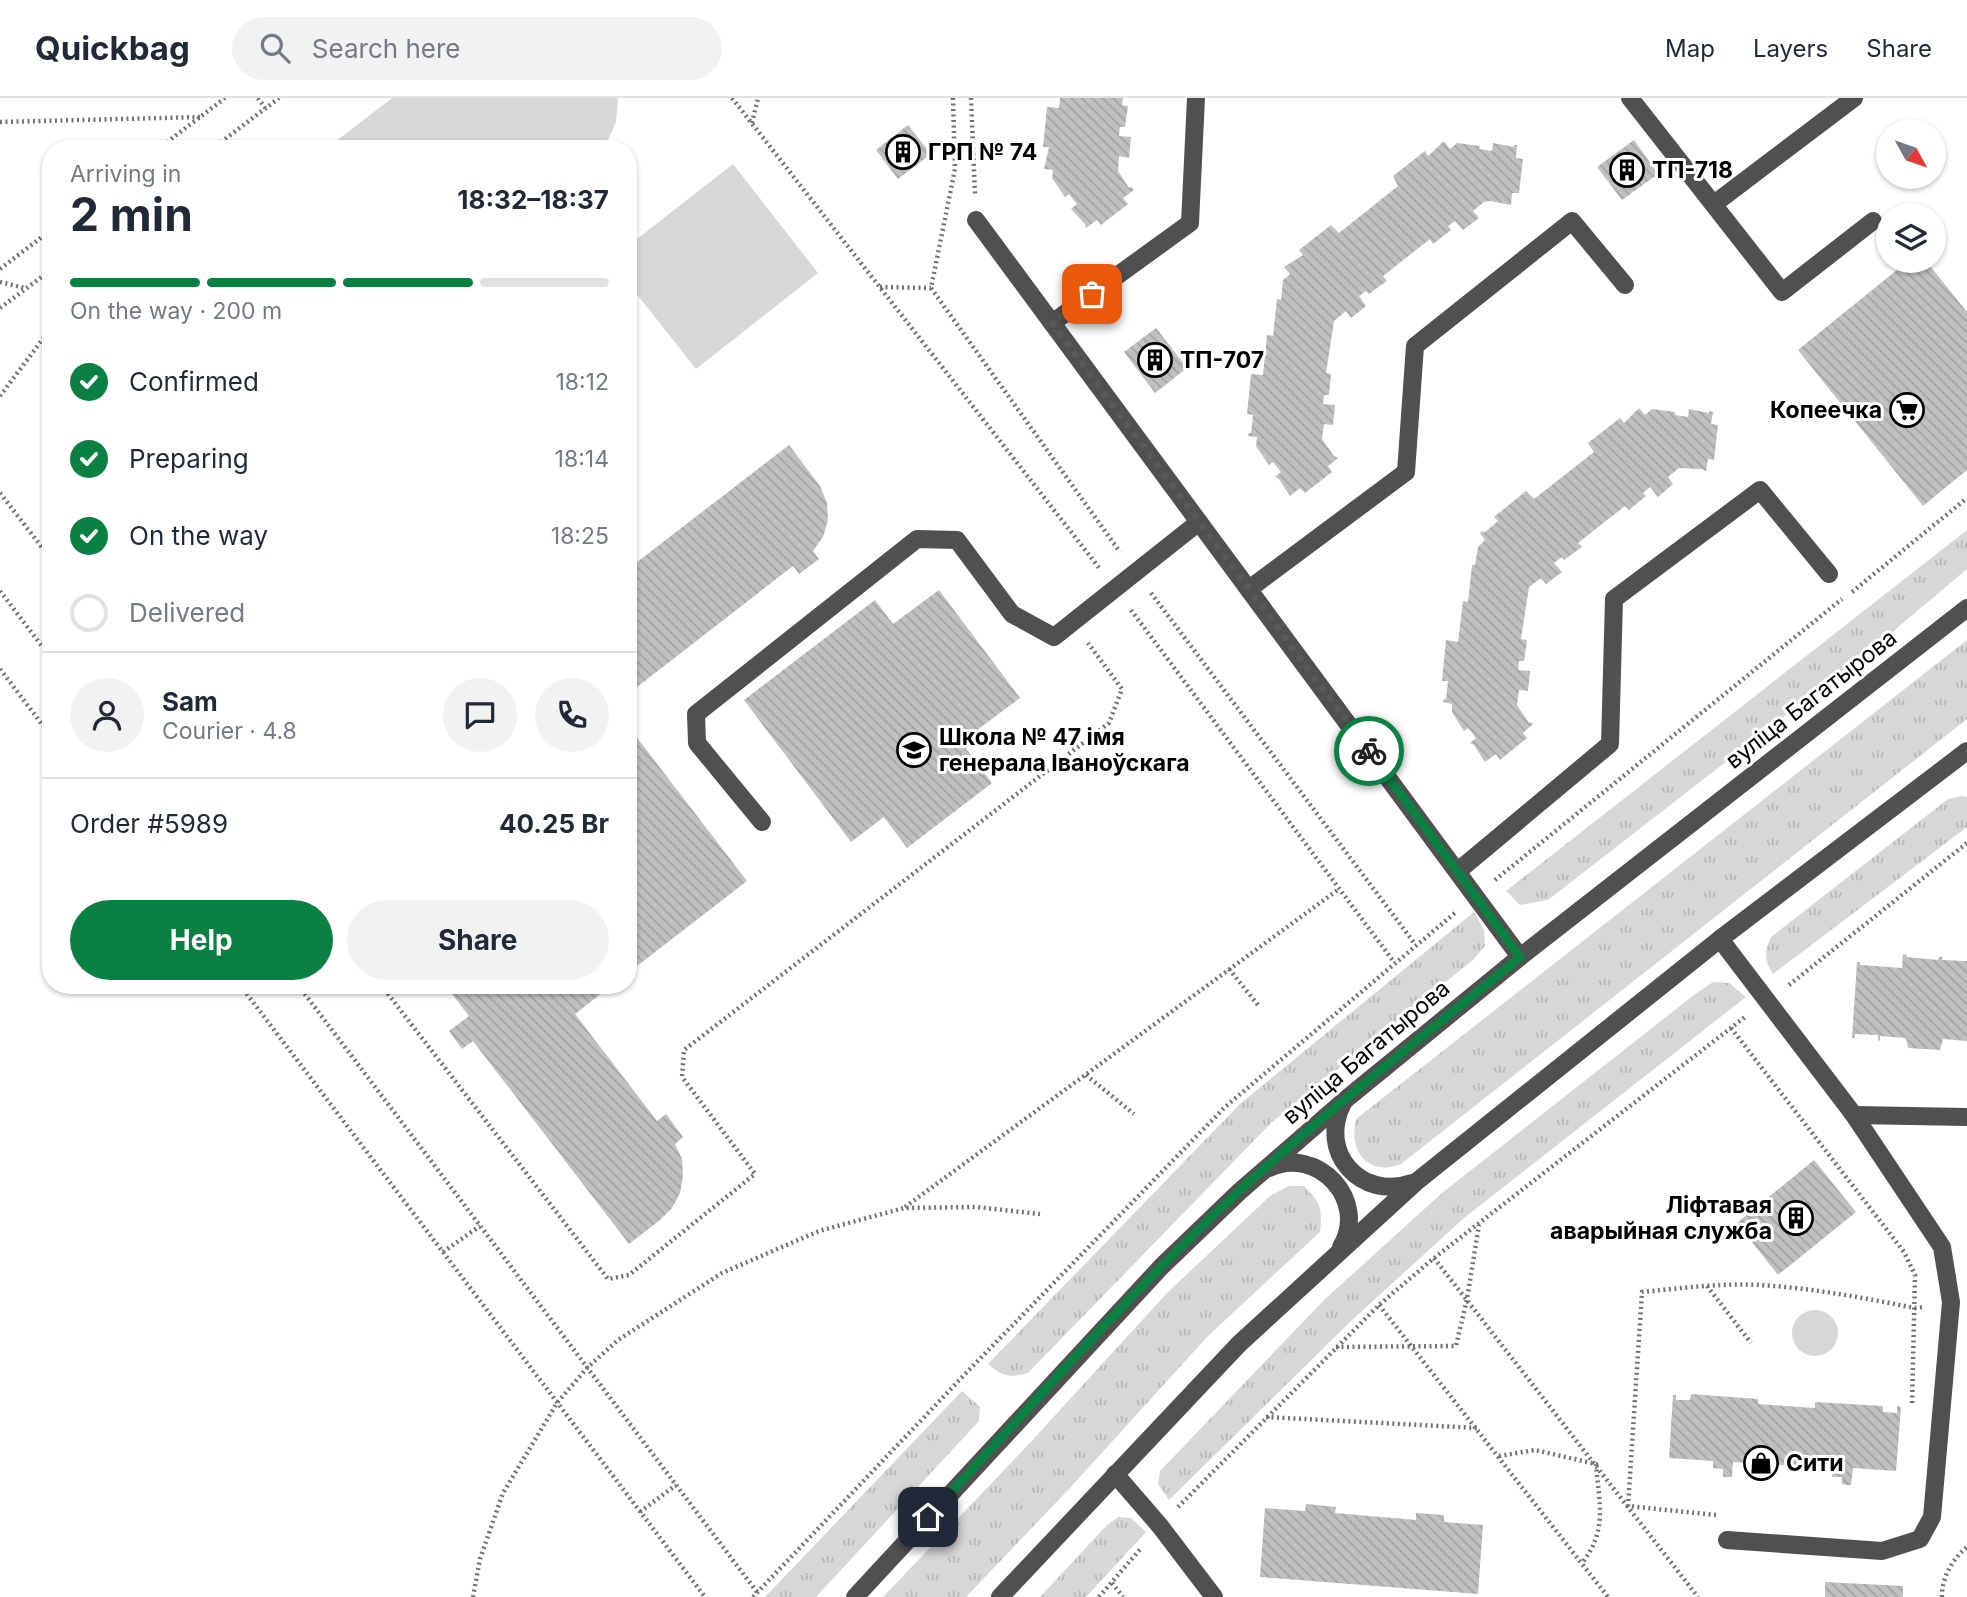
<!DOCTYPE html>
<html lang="en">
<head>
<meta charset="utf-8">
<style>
  :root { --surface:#fff; --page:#f2f2f3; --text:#1f2937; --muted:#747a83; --line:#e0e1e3; --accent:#0b8043 }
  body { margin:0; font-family:Inter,sans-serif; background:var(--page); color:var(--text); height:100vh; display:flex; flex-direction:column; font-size:26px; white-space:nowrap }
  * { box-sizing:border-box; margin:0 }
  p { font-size:23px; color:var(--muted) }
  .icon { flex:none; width:38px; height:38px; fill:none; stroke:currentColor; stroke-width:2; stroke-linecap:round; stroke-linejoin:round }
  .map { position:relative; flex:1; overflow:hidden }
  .panel { position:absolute; left:42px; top:42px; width:595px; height:854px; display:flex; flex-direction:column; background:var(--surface); border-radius:28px; box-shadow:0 2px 5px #0004 }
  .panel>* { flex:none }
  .needle { width:46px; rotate:130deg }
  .controls { position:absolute; left:1876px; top:21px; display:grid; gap:14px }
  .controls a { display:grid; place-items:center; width:70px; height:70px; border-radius:50%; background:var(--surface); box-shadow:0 2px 5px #0004; font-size:35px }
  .pin { position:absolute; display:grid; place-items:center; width:60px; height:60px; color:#fff; margin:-30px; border-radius:14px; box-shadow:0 4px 10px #0006 }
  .courier { position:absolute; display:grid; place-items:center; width:70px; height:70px; margin:-35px; border:5px solid #0b8043; border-radius:50%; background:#fff; color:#222; box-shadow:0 2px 9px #0007 }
  .overview em { font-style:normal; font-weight:700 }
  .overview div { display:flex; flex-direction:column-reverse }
  .overview { display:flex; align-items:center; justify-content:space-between; height:119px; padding:0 28px }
  h1 { font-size:46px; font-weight:700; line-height:52px }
  .bar { display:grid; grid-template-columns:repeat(4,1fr); gap:10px 7px; align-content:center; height:84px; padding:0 28px }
  .bar i { height:9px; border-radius:5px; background:var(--line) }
  .bar .selected { background:var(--accent) }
  .bar p { grid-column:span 4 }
  .line { display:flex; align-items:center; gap:18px; padding:0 28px; border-top:2px solid var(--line) }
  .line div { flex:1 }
  .round { display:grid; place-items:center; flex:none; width:74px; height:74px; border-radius:37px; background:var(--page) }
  ol { padding:0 28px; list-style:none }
  li { display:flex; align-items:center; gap:21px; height:77px }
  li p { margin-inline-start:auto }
  li .icon { padding:7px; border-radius:50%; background:var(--accent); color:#fff; stroke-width:4 }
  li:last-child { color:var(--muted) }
  li i { width:38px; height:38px; border:4px solid var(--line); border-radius:50% }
  .action { display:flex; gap:14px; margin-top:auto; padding:14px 28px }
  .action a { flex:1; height:80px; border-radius:42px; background:var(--accent); color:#fff; font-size:28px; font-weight:700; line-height:80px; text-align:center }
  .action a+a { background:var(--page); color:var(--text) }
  header { display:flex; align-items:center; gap:42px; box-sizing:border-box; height:98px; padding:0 35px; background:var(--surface); border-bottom:2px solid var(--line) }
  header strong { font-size:33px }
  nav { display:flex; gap:38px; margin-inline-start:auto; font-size:24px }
  .search { width:490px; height:63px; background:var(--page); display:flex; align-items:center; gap:18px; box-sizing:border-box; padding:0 24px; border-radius:38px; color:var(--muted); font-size:26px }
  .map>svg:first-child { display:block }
  .grass { fill:url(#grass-tufts) }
  .green { fill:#d7d7d7 }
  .building { fill:url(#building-back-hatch) }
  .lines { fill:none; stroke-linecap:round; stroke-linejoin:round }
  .path { stroke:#727272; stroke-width:4.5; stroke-dasharray:2 3.5; stroke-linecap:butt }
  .minor { stroke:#505050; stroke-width:18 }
  .done { stroke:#595959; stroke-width:7; stroke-dasharray:0 12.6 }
  .route { stroke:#0b8043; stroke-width:9 }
  .labels { text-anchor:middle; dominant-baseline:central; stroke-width:6; stroke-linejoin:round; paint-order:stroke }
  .poi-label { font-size:23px; font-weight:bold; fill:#000; stroke:#fff; text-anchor:start }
  .street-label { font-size:23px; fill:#000; stroke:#fff }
</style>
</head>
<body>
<header>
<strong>Quickbag</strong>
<div class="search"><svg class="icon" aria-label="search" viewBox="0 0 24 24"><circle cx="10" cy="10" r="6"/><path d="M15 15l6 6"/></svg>Search here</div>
<nav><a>Map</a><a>Layers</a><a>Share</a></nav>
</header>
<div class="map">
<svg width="1967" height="1499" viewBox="0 0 1967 1499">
  <defs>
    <pattern id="grass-tufts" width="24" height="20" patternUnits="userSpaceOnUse" patternTransform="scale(1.75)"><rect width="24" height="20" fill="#d7d7d7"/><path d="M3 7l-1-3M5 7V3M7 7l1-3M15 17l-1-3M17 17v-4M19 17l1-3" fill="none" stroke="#b7b7b7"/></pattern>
    <pattern id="building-back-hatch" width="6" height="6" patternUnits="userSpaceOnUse" patternTransform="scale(1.75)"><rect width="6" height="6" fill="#c0c0c0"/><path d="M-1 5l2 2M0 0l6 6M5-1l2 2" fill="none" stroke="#a3a3a3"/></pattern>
  </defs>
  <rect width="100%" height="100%" fill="#fff"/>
  <g class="grass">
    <polygon points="1967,432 1967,471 1884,541 1548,802 1520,807 1506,793"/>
    <path d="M 1967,542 L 1967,621 L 1401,1066 C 1368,1079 1348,1053 1356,1021 Z"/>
    <path d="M 1962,698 L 1967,699 L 1967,729 L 1773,876 C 1764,861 1764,854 1771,839 L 1948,701 Z"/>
    <path d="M 1474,814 L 1484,832 L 1485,848 L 1473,862 L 1272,1024 L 1028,1275 C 1008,1280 1004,1279 988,1266 L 1241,1005 Z"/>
    <polygon points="1713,884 1729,885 1746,899 1464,1120 1351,1223 1169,1402 1158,1386 1160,1373 1325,1201 1442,1095 1694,897"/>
    <path d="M 1289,1088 L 1304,1088 C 1320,1104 1323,1111 1320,1134 L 1207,1239 L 1069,1391 L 966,1499 L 883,1499 L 1028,1347 L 1167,1195 L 1270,1098 Z"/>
    <polygon points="962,1293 980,1309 979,1323 816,1499 765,1499"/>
    <polygon points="1118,1419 1131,1420 1146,1434 1086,1499 1040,1499 1106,1428"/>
  </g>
  <g class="green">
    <polygon points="392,0 617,0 618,2 616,24 604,51 326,51"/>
    <polygon points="733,66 818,175 696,271 628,185 628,148"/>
    <circle cx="1815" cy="1235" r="23"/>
  </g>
  <g class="building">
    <polygon points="1060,0 1123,0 1122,7 1128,8 1125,29 1120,29 1119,38 1131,39 1129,60 1119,58 1118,73 1129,90 1131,89 1134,92 1123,100 1128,106 1101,127 1097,122 1086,130 1085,126 1071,111 1077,106 1069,96 1065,99 1063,96 1052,80 1053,72 1044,71 1049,49 1043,49 1047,9 1059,10"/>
    <polygon points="908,27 931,56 898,81 876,52"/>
    <polygon points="1634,42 1658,76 1622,102 1597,69"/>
    <polygon points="1444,43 1450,51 1457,45 1480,48 1479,51 1492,53 1493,45 1514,49 1514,47 1517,47 1516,60 1523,61 1519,95 1512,95 1511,107 1490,103 1484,104 1473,113 1479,120 1463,132 1455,123 1448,128 1451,132 1433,146 1430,141 1383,178 1387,183 1377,190 1369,196 1366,193 1359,198 1366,208 1351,220 1346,213 1334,223 1326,275 1331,276 1329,297 1324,297 1323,306 1335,307 1333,327 1324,326 1322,341 1334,358 1338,360 1328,368 1332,374 1305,395 1300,390 1290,398 1279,381 1275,379 1281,374 1273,364 1269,367 1267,364 1256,348 1257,339 1248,338 1249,335 1251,335 1253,317 1247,316 1251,276 1263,277 1267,237 1273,238 1277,201 1281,202 1283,182 1290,176 1284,169 1303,157 1299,152 1331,127 1339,135 1398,88 1393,78 1425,53 1428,58"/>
    <polygon points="1908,163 1926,163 1967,214 1967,372 1923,408 1798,252"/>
    <polygon points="1156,230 1187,270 1155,295 1124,254"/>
    <polygon points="1639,310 1645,317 1652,311 1675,314 1675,317 1688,319 1689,311 1709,315 1709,313 1713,314 1711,326 1718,327 1714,362 1708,361 1706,373 1702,371 1679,370 1668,379 1673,386 1658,399 1650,389 1643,395 1646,398 1629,412 1625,408 1578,445 1582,449 1564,462 1562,459 1554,465 1562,474 1546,486 1541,480 1529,489 1521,541 1527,542 1524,563 1519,563 1518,572 1530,573 1528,593 1519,592 1517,607 1529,625 1531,624 1533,626 1523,635 1527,640 1500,662 1496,656 1485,664 1474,647 1470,645 1476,640 1468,630 1464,633 1452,614 1452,606 1443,604 1444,601 1446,601 1448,583 1442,583 1446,542 1458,544 1463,503 1468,504 1472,467 1475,467 1478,449 1485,442 1480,435 1483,433 1484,435 1498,423 1494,419 1526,393 1534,401 1594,354 1588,345 1620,320 1624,325"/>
    <polygon points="789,347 820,388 827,405 828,422 823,439 813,453 819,461 799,476 793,468 628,596 628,471"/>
    <polygon points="939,492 1020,600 961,644 992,685 907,750 884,719 851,744 744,602 875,502 893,526"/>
    <polygon points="628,628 747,783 628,875"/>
    <polygon points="1903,856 1907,857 1906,859 1938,862 1939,859 1942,859 1942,862 1967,863 1967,943 1943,941 1940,952 1908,950 1906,940 1880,938 1880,943 1878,942 1878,937 1855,936 1855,940 1852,940 1857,864 1860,864 1860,867 1902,870"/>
    <polygon points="445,887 612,887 575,916 657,1023 666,1016 683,1039 675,1046 682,1061 683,1078 680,1095 672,1110 660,1122 629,1146 473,943 462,951 449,933 469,918"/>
    <polygon points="1814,1062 1856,1114 1778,1177 1737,1125"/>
    <polygon points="1691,1296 1758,1301 1758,1306 1815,1310 1815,1304 1883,1308 1883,1314 1897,1315 1897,1308 1901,1309 1896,1373 1853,1370 1851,1387 1847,1387 1842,1386 1842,1379 1832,1379 1833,1370 1733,1364 1732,1379 1723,1379 1723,1371 1713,1370 1713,1363 1669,1360 1673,1297 1676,1297 1676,1302 1690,1302"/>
    <polygon points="1306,1406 1336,1409 1335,1415 1416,1422 1416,1415 1444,1417 1444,1424 1483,1427 1478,1496 1260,1479 1265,1410 1305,1413"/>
    <polygon points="1825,1484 1903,1488 1903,1499 1825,1499"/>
  </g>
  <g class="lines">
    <g class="path">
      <polyline points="258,0 265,10"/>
      <polyline points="732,0 1100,471"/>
      <polyline points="953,0 955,71 931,190 1120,454"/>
      <polyline points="971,0 975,97"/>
      <polyline points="0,24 200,19"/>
      <polyline points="752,25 758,0"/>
      <polyline points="158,51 225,0"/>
      <polyline points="212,51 279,0"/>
      <polyline points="0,171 51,132"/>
      <polyline points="0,184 25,190"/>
      <polyline points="880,189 931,190"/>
      <polyline points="0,210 51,172"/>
      <polyline points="0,298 51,230"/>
      <polyline points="0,395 51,461"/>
      <polyline points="0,493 51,560"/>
      <polyline points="1852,494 1967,400"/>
      <polyline points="1151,495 1415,846"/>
      <polyline points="1131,512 1394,864"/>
      <polyline points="0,571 51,638"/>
      <polyline points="1495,782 1842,501"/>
      <polyline points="1229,871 1258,907"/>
      <polyline points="240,887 705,1499"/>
      <polyline points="298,887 757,1494"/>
      <polyline points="381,887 608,1181 629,1177 755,1076 682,979 684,952 1109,625 1122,591 1088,545"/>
      <polyline points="1789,887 1967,745"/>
      <polyline points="1731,930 1904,1154 1915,1177 1912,1308"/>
      <polyline points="1086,977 1134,1016"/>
      <polyline points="905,1109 1339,791"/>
      <polyline points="443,1154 480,1128"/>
      <polyline points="1434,1160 1698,1499"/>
      <polyline points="1707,1188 1751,1245"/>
      <polyline points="1379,1207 1608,1499"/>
      <polyline points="1336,1249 1456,1248 1467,1201 1479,1127"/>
      <polyline points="1266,1319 1477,1330"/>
      <path d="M 1499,1358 L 1535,1352 L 1596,1366 C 1599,1405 1608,1432 1582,1465"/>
      <polyline points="1178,1409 1379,1207 1434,1160 1745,919"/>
      <polyline points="640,1414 676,1387"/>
      <path d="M 1716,1417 L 1628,1408 L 1642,1194 C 1681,1190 1721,1185 1760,1187 C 1812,1190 1864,1200 1915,1210 L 1923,1209"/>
      <polyline points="1112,1485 1123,1499"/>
      <polyline points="473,1499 480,1461 503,1395 557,1305 587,1270 618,1242 722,1175 819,1133 904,1110 976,1109 1040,1116"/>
      <polyline points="753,1499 968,1273 1225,1009 1456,814"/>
      <polyline points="1099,1499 1142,1449"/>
      <path d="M 1942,1499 C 1941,1481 1953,1460 1967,1449"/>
    </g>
    <g class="minor">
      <polyline points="1630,0 1782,194 1873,123"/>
      <polyline points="1714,106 1854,0"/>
      <polyline points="976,122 1520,859"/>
      <polyline points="1052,225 1190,125 1196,0"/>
      <polyline points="1249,491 1406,374 1415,248 1572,123 1625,187"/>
      <polyline points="762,724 697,645 696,616 917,441 957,442 1012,516 1054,539 1199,424"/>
      <polyline points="1458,773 1610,646 1614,501 1760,392 1829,476"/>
      <polyline points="1720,841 1854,1017 1942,1149 1951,1204 1932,1419 1920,1441 1882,1453 1727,1442"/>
      <path d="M 1343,1005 C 1317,1054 1361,1103 1412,1085"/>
      <polyline points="1854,1017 1967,1019"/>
      <path d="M 1269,1070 C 1318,1047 1369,1103 1341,1149"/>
      <polyline points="1115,1376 1160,1428 1214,1499"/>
      <polyline points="855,1499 1162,1168 1239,1094 1345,1002 1520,859 1967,510"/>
      <polyline points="1000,1499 1239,1246 1416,1084 1720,841 1967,653"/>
    </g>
  </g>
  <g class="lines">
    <polyline class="done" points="1092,196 1052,225 1369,653"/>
    <path class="route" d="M 928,1419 C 1030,1310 1129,1194 1239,1093 C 1329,1011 1426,936 1520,859 L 1369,653"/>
  </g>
  <defs>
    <g id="building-ring" transform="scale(1.75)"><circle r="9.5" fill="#fff" stroke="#000" stroke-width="1.5"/><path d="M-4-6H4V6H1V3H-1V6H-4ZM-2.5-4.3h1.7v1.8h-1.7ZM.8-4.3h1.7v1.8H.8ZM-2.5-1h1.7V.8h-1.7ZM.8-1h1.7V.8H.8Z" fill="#000"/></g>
    <g id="supermarket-ring" transform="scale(1.75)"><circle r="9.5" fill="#fff" stroke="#000" stroke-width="1.5"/><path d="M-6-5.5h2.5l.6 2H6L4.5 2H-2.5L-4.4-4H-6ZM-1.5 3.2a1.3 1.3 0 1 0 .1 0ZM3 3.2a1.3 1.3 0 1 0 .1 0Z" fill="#000"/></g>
    <g id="school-ring" transform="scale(1.75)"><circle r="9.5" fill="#fff" stroke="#000" stroke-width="1.5"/><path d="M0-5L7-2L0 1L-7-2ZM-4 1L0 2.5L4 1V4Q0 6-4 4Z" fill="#000"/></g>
    <g id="shop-ring" transform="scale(1.75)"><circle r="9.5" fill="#fff" stroke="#000" stroke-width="1.5"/><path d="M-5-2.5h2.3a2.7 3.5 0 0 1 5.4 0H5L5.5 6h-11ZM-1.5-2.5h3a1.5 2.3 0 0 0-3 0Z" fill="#000"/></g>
  </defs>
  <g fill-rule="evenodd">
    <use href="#building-ring" x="903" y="54"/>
    <use href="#building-ring" x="1627" y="72"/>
    <use href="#building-ring" x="1155" y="262"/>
    <use href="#supermarket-ring" x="1907" y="312"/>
    <use href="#school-ring" x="914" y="652"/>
    <use href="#building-ring" x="1796" y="1120"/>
    <use href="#shop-ring" x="1761" y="1365"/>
  </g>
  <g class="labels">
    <g class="poi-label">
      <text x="928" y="54">ГРП № 74</text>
      <text x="1652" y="72">ТП-718</text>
      <text x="1180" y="262">ТП-707</text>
      <text x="1882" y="312" text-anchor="end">Копеечка</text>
      <text x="939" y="639">Школа № 47 імя<tspan x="939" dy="26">генерала Іваноўскага</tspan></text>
      <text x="1772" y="1107" text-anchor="end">Ліфтавая<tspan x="1772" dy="26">аварыйная служба</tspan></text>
      <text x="1786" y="1365">Сити</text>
    </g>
    <g class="street-label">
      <text transform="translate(1811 601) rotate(-38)">вуліца Багатырова</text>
      <text transform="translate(1366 954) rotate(-40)">вуліца Багатырова</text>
    </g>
  </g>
</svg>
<div class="controls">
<a><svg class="needle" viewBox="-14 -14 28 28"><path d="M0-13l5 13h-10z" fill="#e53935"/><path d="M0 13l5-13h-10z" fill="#747a83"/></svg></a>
<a><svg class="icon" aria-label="layers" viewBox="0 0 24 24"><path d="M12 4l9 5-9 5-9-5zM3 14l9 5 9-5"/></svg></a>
</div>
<div class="pin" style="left:1092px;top:196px;background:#ea580c"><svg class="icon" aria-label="bag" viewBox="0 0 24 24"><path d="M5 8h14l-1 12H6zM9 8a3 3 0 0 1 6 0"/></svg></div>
<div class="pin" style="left:928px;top:1419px;background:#1f2937"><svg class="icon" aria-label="home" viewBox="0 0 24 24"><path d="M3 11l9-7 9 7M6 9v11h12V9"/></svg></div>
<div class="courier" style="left:1369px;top:653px"><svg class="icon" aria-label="bike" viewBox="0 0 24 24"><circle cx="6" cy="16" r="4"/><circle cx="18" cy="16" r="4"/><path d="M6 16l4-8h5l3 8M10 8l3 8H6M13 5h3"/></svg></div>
<section class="panel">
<div class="overview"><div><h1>2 min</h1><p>Arriving in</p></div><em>18:32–18:37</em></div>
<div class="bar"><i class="selected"></i><i class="selected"></i><i class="selected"></i><i></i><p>On the way · 200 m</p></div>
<ol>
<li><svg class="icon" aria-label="check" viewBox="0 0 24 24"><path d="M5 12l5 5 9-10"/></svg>Confirmed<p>18:12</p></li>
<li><svg class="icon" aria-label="check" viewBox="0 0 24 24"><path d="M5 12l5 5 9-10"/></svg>Preparing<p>18:14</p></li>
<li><svg class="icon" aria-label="check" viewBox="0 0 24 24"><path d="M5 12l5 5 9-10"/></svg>On the way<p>18:25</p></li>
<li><i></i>Delivered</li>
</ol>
<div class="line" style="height:126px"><a class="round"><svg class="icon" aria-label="person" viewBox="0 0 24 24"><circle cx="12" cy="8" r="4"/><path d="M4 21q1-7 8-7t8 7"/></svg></a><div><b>Sam</b><p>Courier · 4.8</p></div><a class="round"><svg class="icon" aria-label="chat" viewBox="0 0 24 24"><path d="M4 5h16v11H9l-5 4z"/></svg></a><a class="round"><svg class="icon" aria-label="phone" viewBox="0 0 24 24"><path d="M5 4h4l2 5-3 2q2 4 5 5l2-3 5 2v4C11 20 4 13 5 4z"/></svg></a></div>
<div class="line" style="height:91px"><div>Order #5989</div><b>40.25 Br</b></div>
<div class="action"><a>Help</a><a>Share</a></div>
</section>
</div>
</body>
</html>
